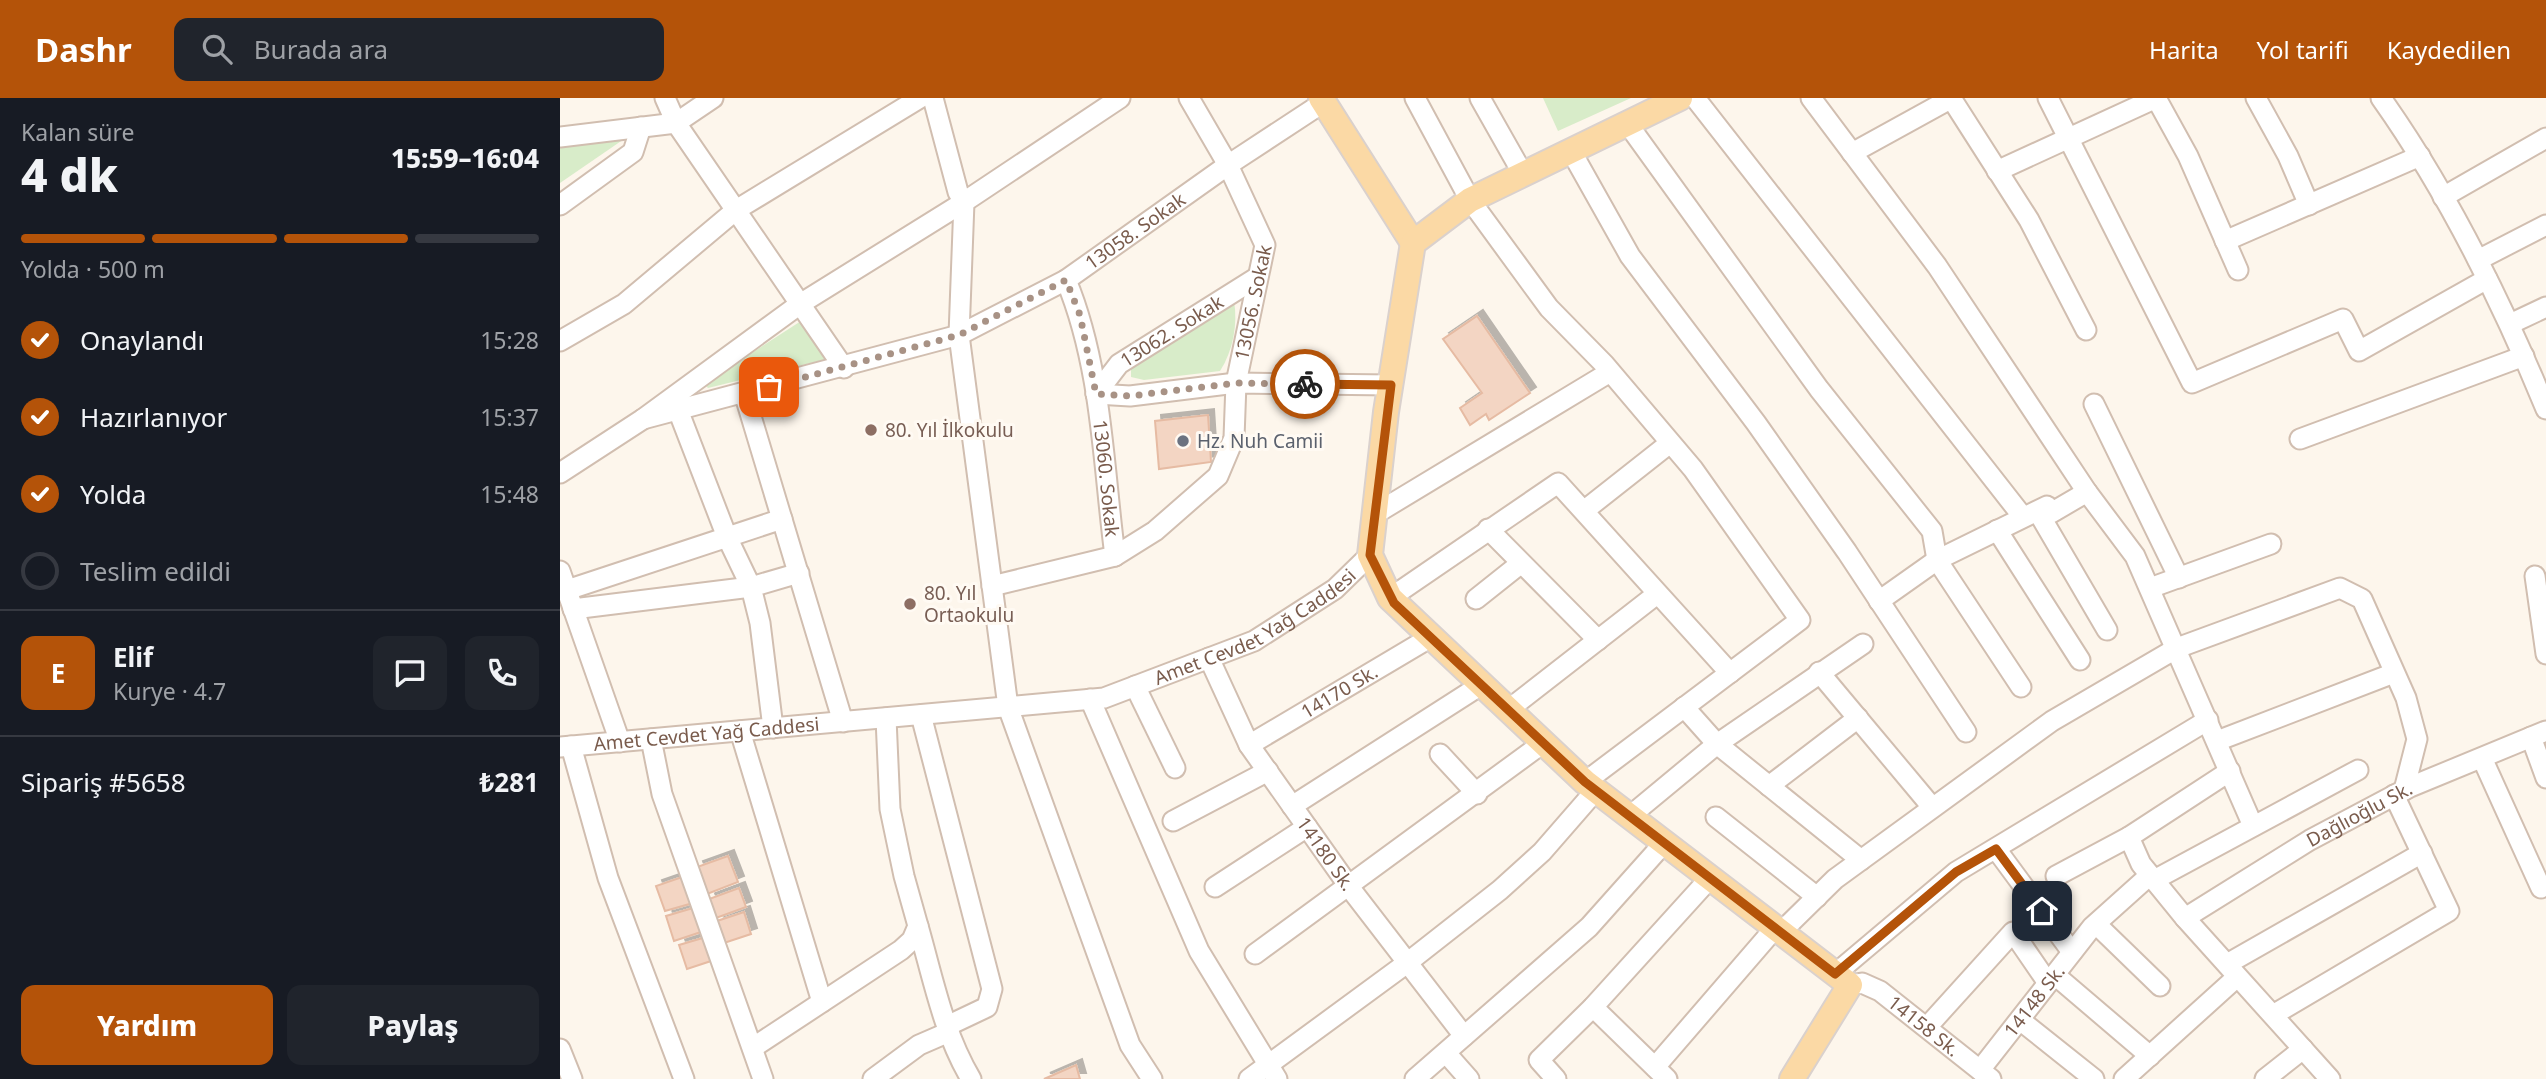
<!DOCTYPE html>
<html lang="tr">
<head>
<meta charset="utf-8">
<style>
  :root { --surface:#171b24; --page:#20242c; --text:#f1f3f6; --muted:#9ea1a6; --line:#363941; --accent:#b45309 }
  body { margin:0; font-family:"Noto Sans",sans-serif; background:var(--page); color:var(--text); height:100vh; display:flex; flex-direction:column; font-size:26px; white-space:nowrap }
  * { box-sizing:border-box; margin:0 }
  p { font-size:23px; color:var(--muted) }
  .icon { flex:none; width:38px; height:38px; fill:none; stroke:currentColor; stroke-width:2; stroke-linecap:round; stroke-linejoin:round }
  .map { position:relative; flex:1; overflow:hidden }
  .panel { display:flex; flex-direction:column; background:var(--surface); width:560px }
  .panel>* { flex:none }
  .pin { position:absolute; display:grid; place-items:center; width:60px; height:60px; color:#fff; margin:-30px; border-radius:14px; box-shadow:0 4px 10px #0006 }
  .courier { position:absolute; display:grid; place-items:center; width:70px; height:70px; margin:-35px; border:5px solid #b45309; border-radius:50%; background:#fff; color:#222; box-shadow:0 2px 9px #0007 }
  .headline em { font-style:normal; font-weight:800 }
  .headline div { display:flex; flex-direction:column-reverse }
  .headline { display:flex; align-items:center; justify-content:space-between; height:119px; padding:0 21px }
  h1 { font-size:46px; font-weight:800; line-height:52px }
  .bar { display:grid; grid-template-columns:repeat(4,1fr); gap:10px 7px; align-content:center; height:84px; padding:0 21px }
  .bar i { height:9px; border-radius:5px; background:var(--line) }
  .bar .current { background:var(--accent) }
  .bar p { grid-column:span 4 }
  .line { display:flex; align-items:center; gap:18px; padding:0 21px; border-top:2px solid var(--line) }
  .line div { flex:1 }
  .round { display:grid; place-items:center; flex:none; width:74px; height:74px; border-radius:14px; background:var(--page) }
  ol { padding:0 21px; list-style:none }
  li { display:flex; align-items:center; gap:21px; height:77px }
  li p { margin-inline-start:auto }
  li .icon { padding:7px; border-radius:50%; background:var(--accent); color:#fff; stroke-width:4 }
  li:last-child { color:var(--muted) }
  li i { width:38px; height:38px; border:4px solid var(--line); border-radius:50% }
  .button { display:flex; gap:14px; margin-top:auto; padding:14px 21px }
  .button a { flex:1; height:80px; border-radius:14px; background:var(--accent); color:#fff; font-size:28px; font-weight:800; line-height:80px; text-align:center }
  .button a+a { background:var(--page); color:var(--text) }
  header { display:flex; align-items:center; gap:42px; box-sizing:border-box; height:98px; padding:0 35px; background:var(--accent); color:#fff }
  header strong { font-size:33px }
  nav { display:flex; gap:38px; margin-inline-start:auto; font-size:24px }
  .search { width:490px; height:63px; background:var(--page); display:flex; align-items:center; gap:18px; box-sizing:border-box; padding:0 24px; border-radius:14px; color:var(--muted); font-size:26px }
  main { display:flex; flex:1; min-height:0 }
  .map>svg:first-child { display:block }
  .green { fill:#d8ecc9 }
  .building { fill:#f3d5c3; stroke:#e6bba3; stroke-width:2; filter:url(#shadow) }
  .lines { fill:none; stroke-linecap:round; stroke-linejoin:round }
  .minor-casing { stroke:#d1beb0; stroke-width:23 }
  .major-casing { stroke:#dad1cd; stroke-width:28 }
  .minor { stroke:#fff; stroke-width:19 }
  .major { stroke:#fbd9a5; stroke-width:24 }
  .done { stroke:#a89285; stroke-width:7; stroke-dasharray:0 12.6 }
  .route { stroke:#b45309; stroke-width:9 }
  .education-dot { fill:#8d6e63; stroke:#fffaf3; stroke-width:2.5 }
  .worship-dot { fill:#6b7280; stroke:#fffaf3; stroke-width:2.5 }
  .labels { text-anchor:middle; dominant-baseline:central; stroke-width:6; stroke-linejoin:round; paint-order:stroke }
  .street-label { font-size:19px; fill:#7a5c4d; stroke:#fffaf3 }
  .education-label { font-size:19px; fill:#785e54; stroke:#fffaf3; text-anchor:start }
  .worship-label { font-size:19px; fill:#5b616d; stroke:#fffaf3; text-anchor:start }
</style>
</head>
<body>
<header>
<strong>Dashr</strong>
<div class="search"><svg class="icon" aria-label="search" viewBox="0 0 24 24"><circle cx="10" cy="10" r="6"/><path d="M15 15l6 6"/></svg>Burada ara</div>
<nav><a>Harita</a><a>Yol tarifi</a><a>Kaydedilen</a></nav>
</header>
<main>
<section class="panel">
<div class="headline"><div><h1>4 dk</h1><p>Kalan süre</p></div><em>15:59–16:04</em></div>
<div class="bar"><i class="current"></i><i class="current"></i><i class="current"></i><i></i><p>Yolda · 500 m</p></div>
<ol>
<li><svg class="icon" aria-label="check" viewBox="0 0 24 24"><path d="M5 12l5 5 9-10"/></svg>Onaylandı<p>15:28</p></li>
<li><svg class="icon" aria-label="check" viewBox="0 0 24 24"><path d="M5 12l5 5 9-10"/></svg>Hazırlanıyor<p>15:37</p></li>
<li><svg class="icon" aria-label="check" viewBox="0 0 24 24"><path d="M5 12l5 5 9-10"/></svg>Yolda<p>15:48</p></li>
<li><i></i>Teslim edildi</li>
</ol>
<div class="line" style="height:126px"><b class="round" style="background:var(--accent);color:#fff">E</b><div><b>Elif</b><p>Kurye · 4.7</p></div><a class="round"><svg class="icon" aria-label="chat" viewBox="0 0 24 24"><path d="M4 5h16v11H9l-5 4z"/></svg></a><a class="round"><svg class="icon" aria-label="phone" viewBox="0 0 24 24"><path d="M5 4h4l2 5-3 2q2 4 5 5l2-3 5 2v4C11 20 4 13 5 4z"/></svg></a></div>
<div class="line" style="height:91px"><div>Sipariş #5658</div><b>₺281</b></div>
<div class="button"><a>Yardım</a><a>Paylaş</a></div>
</section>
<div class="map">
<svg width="1986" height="981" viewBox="0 0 1986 981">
  <defs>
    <filter id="shadow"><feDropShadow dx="6" dy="-6" stdDeviation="0" flood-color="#0004"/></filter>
  </defs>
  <rect width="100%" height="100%" fill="#fdf6ec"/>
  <g class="green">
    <polygon points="983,0 1071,0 998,33"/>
    <polygon points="67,39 0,85 0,46"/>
    <path d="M 674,203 C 678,226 673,253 660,273 L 584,282 L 571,279 L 571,271 L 576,263 Z"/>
    <polygon points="241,223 267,261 148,290 144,286"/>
  </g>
  <g class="building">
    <polygon points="917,218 970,295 929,322 926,316 910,327 900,310 922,295 883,241"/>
    <polygon points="648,317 651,364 599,371 595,323"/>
    <polygon points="168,758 178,784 147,796 137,769"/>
    <polygon points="125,778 133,805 105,813 96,788"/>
    <polygon points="179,790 186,809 156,820 149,801"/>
    <polygon points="133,810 141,834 114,843 106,818"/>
    <polygon points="184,814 191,836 164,845 157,823"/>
    <polygon points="146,839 154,862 127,871 119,847"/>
    <polygon points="516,967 520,981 484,981"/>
  </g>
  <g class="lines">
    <g class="minor-casing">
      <g id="minor">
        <polyline points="105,0 116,25 284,270"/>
        <polyline points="373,0 398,94 404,104 399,237 448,609 570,947 592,981"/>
        <polyline points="855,0 910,102 989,210 1044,266 1133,371 1240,522 1025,684"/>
        <polyline points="920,0 963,76"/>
        <polyline points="1135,0 1463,419"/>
        <polyline points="1251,0 1377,168 1527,394 1575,458 1693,728"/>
        <polyline points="1391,0 1469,122 1526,232"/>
        <polyline points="1488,0 1632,285 1783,221 1799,253 1927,181"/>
        <polyline points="1596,0 1628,58 1678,172"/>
        <polyline points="1696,0 1728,58 1749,107"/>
        <path d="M 1821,0 C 1889,96 1941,202 1986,311"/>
        <polyline points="1067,25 1259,291 1372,433 1377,462 1461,589"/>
        <polyline points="0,39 116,25 153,0"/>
        <polyline points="1011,53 1070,158 1196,325 1287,454 1406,634"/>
        <polyline points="1292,55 1392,0"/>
        <polyline points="1437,73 1596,0"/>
        <polyline points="1883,99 1986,40"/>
        <polyline points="0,107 73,54 81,29"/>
        <polyline points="1665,143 1860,58"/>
        <polyline points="1918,162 1986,127"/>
        <path id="s1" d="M 506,182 C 542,269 543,366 555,458"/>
        <polyline points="1950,226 1986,209"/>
        <polyline points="0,243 64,206 176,112 360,0"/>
        <polyline points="184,295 283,624"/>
        <polyline points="536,296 570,298 676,285 831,287"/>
        <path id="s2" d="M 536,296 L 559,266 L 696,180"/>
        <polyline points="1534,306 1619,480"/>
        <polyline points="118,312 167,439 191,489 200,525 213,630"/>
        <path id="s3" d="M 83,321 L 399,237 L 506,182 L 668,67 L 764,4"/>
        <polyline points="1740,341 1964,258"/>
        <polyline points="0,375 83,321 240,206 404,104 560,0"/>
        <polyline points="1025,412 1110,345"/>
        <polyline points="1478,414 1547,532"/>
        <polyline points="815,416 1050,274"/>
        <polyline points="928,431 1038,542"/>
        <polyline points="1437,432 1520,562"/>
        <polyline points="0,473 60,644"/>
        <polyline points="1975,478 1986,556"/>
        <path id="s4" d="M 432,488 L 555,458 L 595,433 L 658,378 L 674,340 L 676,285 L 705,147 L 668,67 L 629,0"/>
        <polyline points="1590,490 1711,446"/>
        <polyline points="7,492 222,421"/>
        <polyline points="830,500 998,385 1170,575"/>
        <polyline points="916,501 960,466"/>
        <polyline points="1319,503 1377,462 1487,408 1491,415 1527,394"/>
        <polyline points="13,511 191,489 239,475"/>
        <path id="s5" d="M 649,560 L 689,647 L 793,794 L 904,938"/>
        <polyline points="1259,574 1372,709"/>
        <polyline points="575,588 615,670"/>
        <polyline points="530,601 639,853 717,981"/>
        <polyline points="1124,609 1157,646 1301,762"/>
        <polyline points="948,612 1097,496"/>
        <polyline points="361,617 432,891 427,909 387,928"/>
        <polyline points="180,633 262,904"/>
        <polyline points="1971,639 1986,680"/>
        <polyline points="91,641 102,696 203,981"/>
        <polyline points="1657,643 1834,575"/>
        <path id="s6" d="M 689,647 L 871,539"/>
        <polyline points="11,648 48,780 124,981"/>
        <path id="s7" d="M 0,649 L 544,600 L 694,543 L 775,491 L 810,457"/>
        <polyline points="880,656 917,696"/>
        <polyline points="1922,660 1981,790"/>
        <polyline points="1209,688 1298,620"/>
        <polyline points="732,708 921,587"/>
        <polyline points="1070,718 1157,646 1303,546"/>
        <polyline points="1156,719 1257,799"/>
        <polyline points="613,723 708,673"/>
        <polyline points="1569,739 1670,673"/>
        <polyline points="1436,751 1512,854"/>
        <polyline points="1496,778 1569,739 1581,766 1625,820 1770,981"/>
        <polyline points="1594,782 1798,672"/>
        <polyline points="655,789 747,729"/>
        <path id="s8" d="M 1625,820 L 1750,742 L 1850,689 L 1986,633"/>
        <polyline points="1536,826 1600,888"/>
        <path d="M 358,828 C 373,880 383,934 411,981"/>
        <polyline points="1221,834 1275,781 1492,623 1617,550 1780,490 1802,501 1846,600 1857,641 1844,692"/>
        <polyline points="695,856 983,645"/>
        <polyline points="1667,866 1862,755"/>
        <polyline points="1275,876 1396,774 1648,622"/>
        <polyline points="1495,877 1590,958"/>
        <path id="s9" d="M 1290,887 L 1302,885 L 1320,893 L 1431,981"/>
        <polyline points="1033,909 1107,981"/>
        <polyline points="1713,917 1889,813 1834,697"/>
        <polyline points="1460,922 1534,981"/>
        <polyline points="1367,929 1453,834 1488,885"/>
        <polyline points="194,949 341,852 352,842 358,828 344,778 330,711 326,620"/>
        <polyline points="0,951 12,981"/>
        <polyline points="886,955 909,981"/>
        <polyline points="1095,969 1215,830"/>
        <path id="s10" d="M 1420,972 L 1532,829 L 1590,777"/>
        <polyline points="313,981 359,947 389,934"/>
        <polyline points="689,981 847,865 940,792 982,754 1036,692"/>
        <polyline points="855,981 1029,829 1104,745"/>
        <polyline points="996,981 979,962 1033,909 1150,780"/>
        <polyline points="1564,981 1677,879"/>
        <polyline points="1705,981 1743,951"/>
      </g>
    </g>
    <g class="major-casing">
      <g id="major">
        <polyline points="761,0 853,145"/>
        <polyline points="1120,0 910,102 853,145 826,314 810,457 830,500 1025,684 1290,887 1232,981"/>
      </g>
    </g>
    <use href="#minor" class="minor"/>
    <use href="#major" class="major"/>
  </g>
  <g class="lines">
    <polyline class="done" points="209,289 399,237 506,182 520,217 536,296 570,298 676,285 745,286"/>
    <polyline class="route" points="745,286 831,287 810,457 834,505 1025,684 1275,876 1396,774 1436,751 1482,813"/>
  </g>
  <g class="education-dot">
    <circle cx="311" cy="332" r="7"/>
    <circle cx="350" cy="506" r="7"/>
  </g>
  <circle class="worship-dot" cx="623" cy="343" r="7"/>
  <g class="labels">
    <g class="street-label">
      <text stroke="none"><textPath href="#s3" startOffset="532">13058. Sokak</textPath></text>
      <text stroke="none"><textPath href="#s4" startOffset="436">13056. Sokak</textPath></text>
      <text stroke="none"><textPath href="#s2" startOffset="100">13062. Sokak</textPath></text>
      <text stroke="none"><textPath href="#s1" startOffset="203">13060. Sokak</textPath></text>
      <text stroke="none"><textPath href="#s7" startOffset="714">Amet Cevdet Yağ Caddesi</textPath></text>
      <text stroke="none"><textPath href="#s6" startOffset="105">14170 Sk.</textPath></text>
      <text stroke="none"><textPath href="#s7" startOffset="147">Amet Cevdet Yağ Caddesi</textPath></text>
      <text stroke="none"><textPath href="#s8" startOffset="203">Dağlıoğlu Sk.</textPath></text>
      <text stroke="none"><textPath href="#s5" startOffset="229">14180 Sk.</textPath></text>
      <text stroke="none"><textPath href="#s10" startOffset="88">14148 Sk.</textPath></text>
      <text stroke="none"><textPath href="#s9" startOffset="88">14158 Sk.</textPath></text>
    </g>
    <g class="education-label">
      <text x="325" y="332">80. Yıl İlkokulu</text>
      <text x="364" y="495">80. Yıl<tspan x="364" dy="22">Ortaokulu</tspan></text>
    </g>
    <g class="worship-label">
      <text x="637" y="343">Hz. Nuh Camii</text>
    </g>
  </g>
</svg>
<div class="pin" style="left:209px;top:289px;background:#ea580c"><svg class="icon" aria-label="bag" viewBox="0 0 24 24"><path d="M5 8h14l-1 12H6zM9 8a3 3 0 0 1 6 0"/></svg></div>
<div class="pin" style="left:1482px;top:813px;background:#1f2937"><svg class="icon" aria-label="home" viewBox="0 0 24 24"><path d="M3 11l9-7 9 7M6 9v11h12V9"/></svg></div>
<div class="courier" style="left:745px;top:286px"><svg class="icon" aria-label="bike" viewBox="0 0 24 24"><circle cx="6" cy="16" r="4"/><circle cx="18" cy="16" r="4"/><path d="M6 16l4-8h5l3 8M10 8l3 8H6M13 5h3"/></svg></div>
</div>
</main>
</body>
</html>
